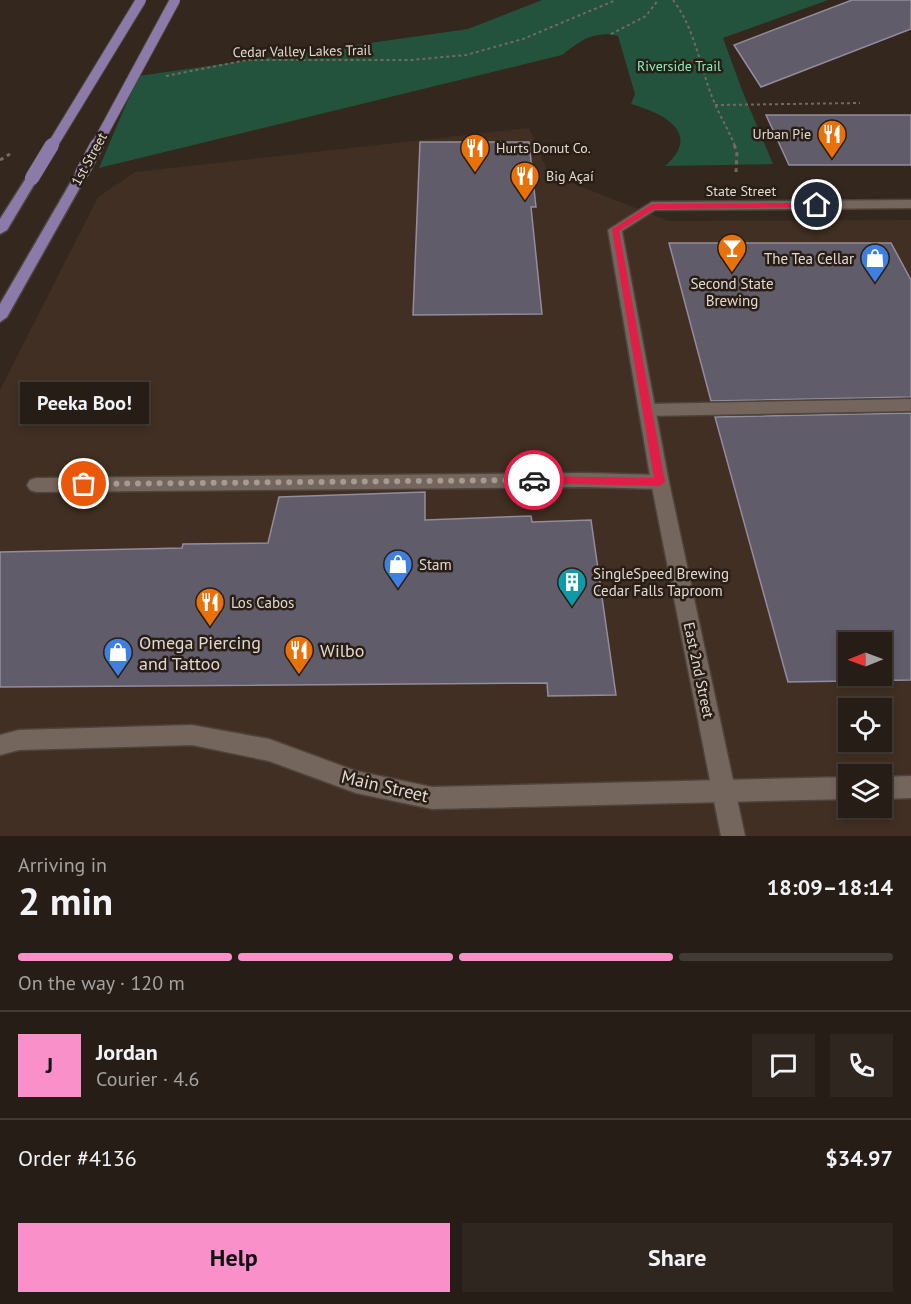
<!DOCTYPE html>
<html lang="en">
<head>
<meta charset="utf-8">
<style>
  :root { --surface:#261d16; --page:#2e261f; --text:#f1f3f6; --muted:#a4a2a1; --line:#423b35; --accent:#f990ca }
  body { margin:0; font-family:"PT Sans",sans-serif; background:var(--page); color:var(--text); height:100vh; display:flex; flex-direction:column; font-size:22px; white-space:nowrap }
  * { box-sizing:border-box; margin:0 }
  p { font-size:20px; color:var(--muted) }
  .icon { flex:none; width:33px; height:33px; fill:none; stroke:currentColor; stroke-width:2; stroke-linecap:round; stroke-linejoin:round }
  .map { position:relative; height:836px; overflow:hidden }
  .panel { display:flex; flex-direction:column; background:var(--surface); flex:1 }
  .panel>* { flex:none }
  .needle { width:39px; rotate:269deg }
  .tools { position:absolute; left:838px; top:632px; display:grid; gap:12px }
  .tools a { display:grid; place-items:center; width:54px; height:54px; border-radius:0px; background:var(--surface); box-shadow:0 3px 9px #0003,0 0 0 2px var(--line); font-size:30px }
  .pin { position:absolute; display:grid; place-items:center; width:51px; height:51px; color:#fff; margin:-26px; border:3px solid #fff; border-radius:50%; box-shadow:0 2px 6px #0007 }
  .courier { position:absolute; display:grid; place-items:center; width:60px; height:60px; margin:-30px; border:4px solid #e11d48; border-radius:50%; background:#fff; color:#222; box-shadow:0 2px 8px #0007 }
  .bubble { position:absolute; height:42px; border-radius:0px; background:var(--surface); box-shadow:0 3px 9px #0003,0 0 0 2px var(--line); font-size:20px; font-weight:700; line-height:42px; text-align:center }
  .summary em { font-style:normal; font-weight:700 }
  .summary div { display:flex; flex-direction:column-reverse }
  .summary { display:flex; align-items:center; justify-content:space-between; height:102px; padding:0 18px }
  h1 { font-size:39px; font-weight:700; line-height:45px }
  .bar { display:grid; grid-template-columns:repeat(4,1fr); gap:9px 6px; align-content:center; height:72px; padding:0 18px }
  .bar i { height:8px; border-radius:4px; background:var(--line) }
  .bar .on { background:var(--accent) }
  .bar p { grid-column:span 4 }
  .line { display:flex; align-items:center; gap:15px; padding:0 18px; border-top:2px solid var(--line) }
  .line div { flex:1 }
  .round { display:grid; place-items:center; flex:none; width:63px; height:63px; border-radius:0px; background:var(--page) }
  .cta { display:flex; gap:12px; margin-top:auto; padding:12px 18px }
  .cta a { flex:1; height:69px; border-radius:0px; background:var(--accent); color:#111; font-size:24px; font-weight:700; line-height:69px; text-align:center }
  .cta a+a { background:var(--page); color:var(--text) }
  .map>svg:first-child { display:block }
  .built { fill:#402f22; fill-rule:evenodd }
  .green { fill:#23523d }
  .building { fill:#615c6a; stroke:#928c9c; stroke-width:1.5; fill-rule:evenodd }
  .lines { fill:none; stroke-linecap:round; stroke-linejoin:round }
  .service-casing { stroke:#4e443d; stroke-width:3 }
  .minor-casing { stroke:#4e443d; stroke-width:3 }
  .secondary-casing { stroke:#4e443d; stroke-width:3 }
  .primary-casing { stroke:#4e443d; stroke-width:3 }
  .path-far1 { stroke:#746a62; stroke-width:2; stroke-dasharray:3 3; stroke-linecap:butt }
  .path { stroke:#746a62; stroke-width:3; stroke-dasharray:4 4; stroke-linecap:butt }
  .service { fill:#74665c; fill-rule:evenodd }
  .minor { fill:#74665c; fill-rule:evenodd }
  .secondary { fill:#74665c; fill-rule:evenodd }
  .primary { fill:#8c7aa8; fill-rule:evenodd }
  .primary-bridge-far1-casing { stroke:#4e443d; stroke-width:12; stroke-linecap:butt }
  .primary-bridge-casing { stroke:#4e443d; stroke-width:15; stroke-linecap:butt }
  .primary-bridge-far1 { stroke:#8c7aa8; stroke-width:10 }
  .primary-bridge { stroke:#8c7aa8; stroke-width:14 }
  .route { fill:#e11d48 }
  .done { stroke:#a49b94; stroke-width:6; stroke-dasharray:0 10.8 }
  .labels { text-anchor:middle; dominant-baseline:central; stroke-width:5; stroke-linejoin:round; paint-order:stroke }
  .far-street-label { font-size:14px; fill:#e1d9d3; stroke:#291e15 }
  .far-park-label { font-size:14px; fill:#85eebe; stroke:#291e15 }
  .far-poi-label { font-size:14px; fill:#e1d9d3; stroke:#291e15; text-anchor:start }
  .poi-label { font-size:15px; fill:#e1d9d3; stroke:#291e15; text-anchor:start }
  .street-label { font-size:15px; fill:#e1d9d3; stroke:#291e15 }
  .near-poi-label { font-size:18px; fill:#e1d9d3; stroke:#291e15; text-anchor:start }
  .near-street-label { font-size:18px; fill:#e1d9d3; stroke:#291e15 }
</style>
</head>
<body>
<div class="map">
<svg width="911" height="836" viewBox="0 0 911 836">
  <rect width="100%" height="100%" fill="#33271e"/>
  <path class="built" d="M 529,128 L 549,174 L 669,221 L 911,220 L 911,836 L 0,836 L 0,390 L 98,197 L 135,172 ZM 849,642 L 882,642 L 882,675 L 849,675 ZM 849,708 L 882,708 L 882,741 L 849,741 ZM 849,774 L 882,774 L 882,807 L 849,807 Z"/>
  <path class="green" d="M 542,0 L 828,0 L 723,38 L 742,90 L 773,164 L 665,166 C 703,133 663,113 631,104 L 635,94 L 618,36 C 594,30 580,41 562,55 L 99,168 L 138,76 L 468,29 Z"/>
  <g class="building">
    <polygon points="852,0 911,0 911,29 761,87 734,45"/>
    <polygon points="766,115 911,115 911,165 789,165"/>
    <polygon points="420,142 529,142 536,207 531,207 542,314 413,315"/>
    <polygon points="669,243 891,243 911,280 911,397 711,401"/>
    <path d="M 911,413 L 911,680 L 788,682 L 715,417 ZM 849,642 L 882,642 L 882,675 L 849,675 Z"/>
    <polygon points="425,492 425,520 531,516 532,522 591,520 616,695 548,696 547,683 0,687 0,552 182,548 183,544 268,543 279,497"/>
  </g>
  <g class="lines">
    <g class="service-casing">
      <g id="service">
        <polygon points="911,399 911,411 647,416 641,414 639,410 641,406 647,404"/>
        <polygon points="585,473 660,475 666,477 669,482 666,487 660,489 585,487 36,492 30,490 27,485 30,480 36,478"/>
      </g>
    </g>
    <g class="minor-casing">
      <polygon id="minor" points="911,200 911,208 655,210 622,231 669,482 745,836 721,836 651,482 608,230 652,202"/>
    </g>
    <g class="secondary-casing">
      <g id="secondary">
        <polygon points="192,725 269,739 356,771 432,787 849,777 849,799 432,809 356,793 269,761 192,745 19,750 0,755 0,735 19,730"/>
        <polygon points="911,776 911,798 882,799 882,777"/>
      </g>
    </g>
    <g class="primary-casing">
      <g id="primary">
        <polygon points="82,169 88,173 7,317 0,322 0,304 76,173"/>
        <polygon points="32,174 38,178 7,230 0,234 0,219 28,175"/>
      </g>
    </g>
    <g class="path-far1">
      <path d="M 673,0 C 696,30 700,70 715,104 C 721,118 729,131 735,146"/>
      <polyline points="611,34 646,16 658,0"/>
      <polyline points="166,76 247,60 411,60 466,55 523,39 616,0"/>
      <polyline points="715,105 860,103"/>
    </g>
    <g class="path">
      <polyline points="734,145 737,151 736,172"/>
      <polyline points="0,160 10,154"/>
    </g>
    <use href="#service" class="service"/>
    <use href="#minor" class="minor"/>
    <use href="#secondary" class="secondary"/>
    <use href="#primary" class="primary"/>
    <g class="primary-bridge-far1-casing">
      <g id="primary-bridge-far1">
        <polyline points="52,146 141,0"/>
        <polyline points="96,146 175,0"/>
      </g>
    </g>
    <g class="primary-bridge-casing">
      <g id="primary-bridge">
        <polyline points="82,173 97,145"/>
        <polyline points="32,178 52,145"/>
      </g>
    </g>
    <use href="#primary-bridge-far1" class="primary-bridge-far1"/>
    <use href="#primary-bridge" class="primary-bridge"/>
  </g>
  <polygon class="route" points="817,203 821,205 820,207 654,209 619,231 665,482 660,486 530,483 529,480 534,476 654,478 612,229 652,204"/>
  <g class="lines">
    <polyline class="done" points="84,484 534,480"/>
  </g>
  <defs>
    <g id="restaurant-pin" transform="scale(1.5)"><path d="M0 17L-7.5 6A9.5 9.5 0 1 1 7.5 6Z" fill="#e8710a" stroke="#291e15"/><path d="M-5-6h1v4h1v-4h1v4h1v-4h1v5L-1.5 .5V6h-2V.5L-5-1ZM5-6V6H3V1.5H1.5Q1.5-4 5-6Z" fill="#fff"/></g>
    <g id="bar-pin" transform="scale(1.5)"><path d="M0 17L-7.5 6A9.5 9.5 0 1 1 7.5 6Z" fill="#e8710a" stroke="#291e15"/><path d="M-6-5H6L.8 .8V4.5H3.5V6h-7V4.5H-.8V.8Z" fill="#fff"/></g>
    <g id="shop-pin" transform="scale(1.5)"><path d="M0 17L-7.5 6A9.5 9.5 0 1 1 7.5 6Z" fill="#3f7fe0" stroke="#291e15"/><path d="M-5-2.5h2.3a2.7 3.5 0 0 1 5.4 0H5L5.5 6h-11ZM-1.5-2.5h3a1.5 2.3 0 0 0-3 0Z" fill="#fff"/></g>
    <g id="building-pin" transform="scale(1.5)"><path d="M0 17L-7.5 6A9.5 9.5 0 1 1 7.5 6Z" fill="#0f9aa8" stroke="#291e15"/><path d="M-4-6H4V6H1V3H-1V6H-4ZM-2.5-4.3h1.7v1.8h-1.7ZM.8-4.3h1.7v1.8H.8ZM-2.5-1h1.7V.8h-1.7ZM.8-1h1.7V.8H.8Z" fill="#fff"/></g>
  </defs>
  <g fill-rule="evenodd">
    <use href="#restaurant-pin" x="832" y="134"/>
    <use href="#restaurant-pin" x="475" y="148"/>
    <use href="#restaurant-pin" x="525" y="176"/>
    <use href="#bar-pin" x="732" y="248"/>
    <use href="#shop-pin" x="875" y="258"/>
    <use href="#shop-pin" x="398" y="564"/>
    <use href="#building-pin" x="572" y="582"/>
    <use href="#restaurant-pin" x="210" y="602"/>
    <use href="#restaurant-pin" x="299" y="650"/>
    <use href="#shop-pin" x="118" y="652"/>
  </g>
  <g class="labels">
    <g class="far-street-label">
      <text transform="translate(302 51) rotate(-1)">Cedar Valley Lakes Trail</text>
      <text transform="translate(89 159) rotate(-61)">1st Street</text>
      <text x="741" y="191">State Street</text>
    </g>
    <g class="far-park-label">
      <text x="679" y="66">Riverside Trail</text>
    </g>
    <g class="far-poi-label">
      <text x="811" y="134" text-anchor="end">Urban Pie</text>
      <text x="496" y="148">Hurts Donut Co.</text>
      <text x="546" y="176">Big Açaí</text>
    </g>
    <g class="poi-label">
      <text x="854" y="258" text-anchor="end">The Tea Cellar</text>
      <text x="732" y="283" text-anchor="middle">Second State<tspan x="732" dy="17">Brewing</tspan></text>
      <text x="419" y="564">Stam</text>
      <text x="593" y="573">SingleSpeed Brewing<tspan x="593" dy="17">Cedar Falls Taproom</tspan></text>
      <text x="231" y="602">Los Cabos</text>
    </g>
    <g class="street-label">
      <text transform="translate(699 670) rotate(78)">East 2nd Street</text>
    </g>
    <g class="near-poi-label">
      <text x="139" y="642">Omega Piercing<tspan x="139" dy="21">and Tattoo</tspan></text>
      <text x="320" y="650">Wilbo</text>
    </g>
    <g class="near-street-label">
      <text transform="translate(385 786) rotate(13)">Main Street</text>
    </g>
  </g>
</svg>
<div class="tools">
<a><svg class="needle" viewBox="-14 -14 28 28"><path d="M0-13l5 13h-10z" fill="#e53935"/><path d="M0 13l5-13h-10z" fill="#a4a2a1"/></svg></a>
<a><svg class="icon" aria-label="locate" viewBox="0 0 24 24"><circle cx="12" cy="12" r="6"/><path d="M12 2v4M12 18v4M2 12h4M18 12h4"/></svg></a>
<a><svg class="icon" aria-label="layers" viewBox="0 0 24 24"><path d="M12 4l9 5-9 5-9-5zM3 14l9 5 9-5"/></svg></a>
</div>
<div class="pin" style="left:84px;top:484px;background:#ea580c"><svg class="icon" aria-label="bag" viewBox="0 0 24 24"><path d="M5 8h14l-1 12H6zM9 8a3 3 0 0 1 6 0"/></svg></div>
<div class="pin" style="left:817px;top:205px;background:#1f2937"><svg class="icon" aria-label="home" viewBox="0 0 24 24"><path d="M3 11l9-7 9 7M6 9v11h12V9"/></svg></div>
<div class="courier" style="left:534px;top:480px"><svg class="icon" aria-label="car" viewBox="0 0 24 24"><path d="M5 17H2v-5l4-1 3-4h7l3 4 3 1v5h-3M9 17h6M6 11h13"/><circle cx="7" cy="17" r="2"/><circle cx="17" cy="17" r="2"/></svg></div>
<div class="bubble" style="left:20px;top:382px;width:129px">Peeka Boo!</div>
</div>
<section class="panel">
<div class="summary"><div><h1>2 min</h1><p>Arriving in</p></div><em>18:09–18:14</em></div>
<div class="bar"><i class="on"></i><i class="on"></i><i class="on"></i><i></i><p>On the way · 120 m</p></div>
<div class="line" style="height:108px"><b class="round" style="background:var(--accent);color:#111">J</b><div><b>Jordan</b><p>Courier · 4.6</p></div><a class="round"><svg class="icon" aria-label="chat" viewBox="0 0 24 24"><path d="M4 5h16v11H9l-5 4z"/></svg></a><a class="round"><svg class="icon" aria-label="phone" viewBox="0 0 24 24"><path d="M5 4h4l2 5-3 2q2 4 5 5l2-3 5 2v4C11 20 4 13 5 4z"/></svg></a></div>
<div class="line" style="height:78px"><div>Order #4136</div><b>$34.97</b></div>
<div class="cta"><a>Help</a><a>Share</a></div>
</section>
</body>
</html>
